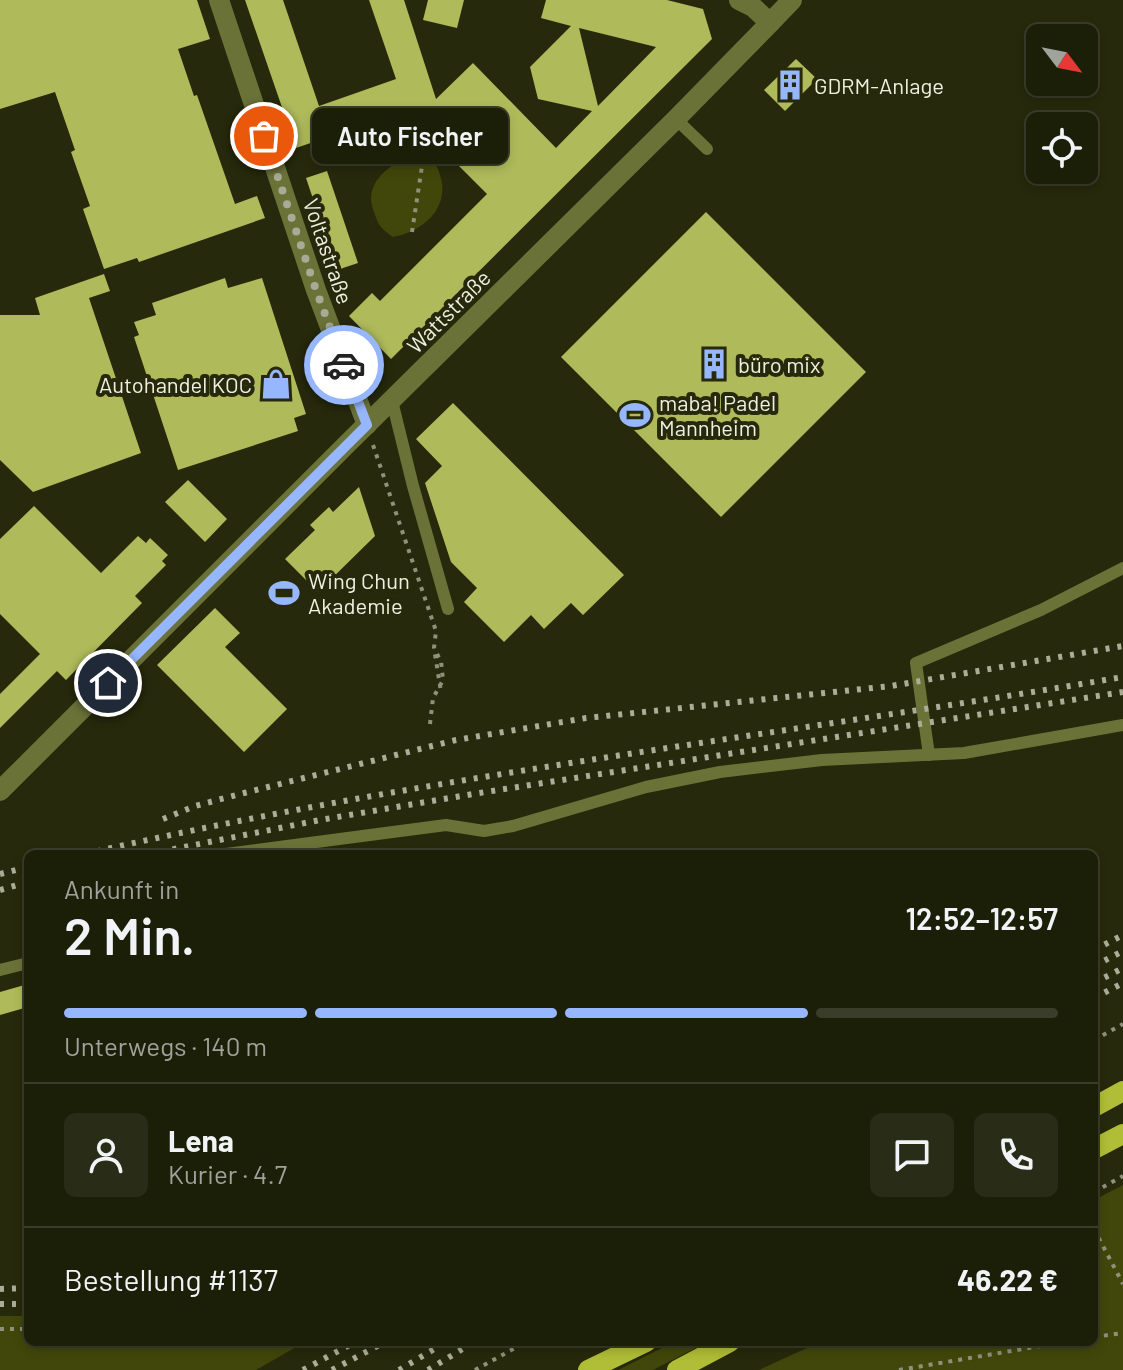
<!DOCTYPE html>
<html lang="de">
<head>
<meta charset="utf-8">
<style>
  :root { --surface:#1c1f08; --page:#292c16; --text:#f1f3f6; --muted:#a0a29c; --line:#3a3d29; --accent:#96b6fd }
  body { margin:0; font-family:Barlow,sans-serif; background:var(--page); color:var(--text); height:100vh; display:flex; flex-direction:column; font-size:30px; white-space:nowrap }
  * { box-sizing:border-box; margin:0 }
  p { font-size:26px; color:var(--muted) }
  .icon { flex:none; width:44px; height:44px; fill:none; stroke:currentColor; stroke-width:2; stroke-linecap:round; stroke-linejoin:round }
  .map { position:relative; flex:1; overflow:hidden }
  .sheet { position:absolute; left:24px; top:850px; width:1074px; height:496px; display:flex; flex-direction:column; background:var(--surface); border-radius:12px; box-shadow:0 4px 12px #0003,0 0 0 2px var(--line) }
  .sheet>* { flex:none }
  .needle { width:52px; rotate:122deg }
  .controls { position:absolute; left:1026px; top:24px; display:grid; gap:16px }
  .controls a { display:grid; place-items:center; width:72px; height:72px; border-radius:12px; background:var(--surface); box-shadow:0 4px 12px #0003,0 0 0 2px var(--line); font-size:40px }
  .pin { position:absolute; display:grid; place-items:center; width:68px; height:68px; color:#fff; margin:-34px; border:4px solid #fff; border-radius:50%; box-shadow:0 2px 8px #0007 }
  .courier { position:absolute; display:grid; place-items:center; width:80px; height:80px; margin:-40px; border:6px solid #96b6fd; border-radius:50%; background:#fff; color:#222; box-shadow:0 2px 10px #0007 }
  .bubble { position:absolute; height:56px; border-radius:12px; background:var(--surface); box-shadow:0 4px 12px #0003,0 0 0 2px var(--line); font-size:26px; font-weight:600; line-height:56px; text-align:center }
  .headline em { font-style:normal; font-weight:600 }
  .headline div { display:flex; flex-direction:column-reverse }
  .headline { display:flex; align-items:center; justify-content:space-between; height:136px; padding:0 40px }
  h1 { font-size:52px; font-weight:600; line-height:60px }
  .bar { display:grid; grid-template-columns:repeat(4,1fr); gap:12px 8px; align-content:center; height:96px; padding:0 40px }
  .bar i { height:10px; border-radius:6px; background:var(--line) }
  .bar .selected { background:var(--accent) }
  .bar p { grid-column:span 4 }
  .line { display:flex; align-items:center; gap:20px; padding:0 40px; border-top:2px solid var(--line) }
  .line div { flex:1 }
  .round { display:grid; place-items:center; flex:none; width:84px; height:84px; border-radius:12px; background:var(--page) }
  .map>svg:first-child { display:block }
  .green { fill:#41470a }
  .building { fill:#afba5b; fill-rule:evenodd }
  .lines { fill:none; stroke-linecap:round; stroke-linejoin:round }
  .path { stroke:#8f927a; stroke-width:4; stroke-dasharray:4 6; stroke-linecap:butt }
  .service { stroke:#6b7238; stroke-width:12 }
  .minor { stroke:#6b7238; stroke-width:20 }
  .tertiary { stroke:#6b7238; stroke-width:20 }
  .primary { stroke:#b0bd36; stroke-width:20 }
  .rail { stroke:#aaad97; stroke-width:6; stroke-dasharray:4 8; stroke-linecap:butt }
  .done { stroke:#a8ab95; stroke-width:8; stroke-dasharray:0 14.4 }
  .route { stroke:#96b6fd; stroke-width:10 }
  .labels { text-anchor:middle; dominant-baseline:central; stroke-width:8; stroke-linejoin:round; paint-order:stroke }
  .poi-label { font-size:22px; fill:#eef1df; stroke:#26290b; text-anchor:start }
  .street-label { font-size:22px; fill:#eef1df; stroke:#26290b }
</style>
</head>
<body>
<div class="map">
<svg width="1123" height="1370" viewBox="0 0 1123 1370">
  <rect width="100%" height="100%" fill="#26290b"/>
  <g class="green">
    <path d="M 421,152 C 431,157 437,164 440,175 C 451,207 423,232 393,237 C 381,228 379,227 374,212 C 373,208 371,204 371,199 C 371,174 400,159 421,152 Z"/>
    <polygon points="1123,1185 1123,1370 759,1370 820,1342 1094,1342 1094,1200"/>
    <polygon points="0,1316 28,1316 28,1342 305,1342 256,1370 0,1370"/>
    <polygon points="674,1342 707,1342 653,1370 618,1370"/>
  </g>
  <g class="building">
    <polygon points="0,0 197,0 210,39 178,49 194,96 197,95 235,204 257,196 265,218 139,262 137,258 104,269 83,209 90,206 71,152 75,150 55,92 0,109"/>
    <path d="M 245,0 L 283,0 L 319,106 L 396,79 L 369,0 L 404,0 L 436,99 L 473,63 L 556,148 L 592,111 L 538,99 L 530,67 L 571,26 L 541,18 L 546,0 L 667,0 L 703,9 L 712,39 L 391,359 L 349,316 L 372,293 L 380,301 L 487,194 L 404,111 L 296,148 ZM 579,28 L 656,47 L 598,106 Z"/>
    <polygon points="428,0 464,0 457,28 423,20"/>
    <polygon points="796,59 817,79 785,111 764,90"/>
    <polygon points="327,171 358,263 337,270 306,178"/>
    <polygon points="706,212 866,372 721,517 561,357"/>
    <polygon points="104,274 110,291 89,298 141,453 33,492 0,460 0,315 40,315 35,298"/>
    <polygon points="225,278 228,288 262,278 306,414 294,418 298,431 178,470 134,337 139,335 134,322 156,315 152,303"/>
    <polygon points="453,403 624,575 583,615 571,603 544,629 531,615 504,642 464,602 477,588 451,562 425,483 442,466 416,439"/>
    <polygon points="188,480 227,519 205,542 165,502"/>
    <polygon points="359,487 375,536 318,592 285,559 315,530 310,525 329,507 333,512"/>
    <polygon points="34,506 101,573 138,536 146,543 150,538 168,555 162,561 166,565 135,596 142,603 66,680 57,671 0,728 0,694 40,654 0,614 0,539"/>
    <polygon points="215,608 240,633 225,647 287,709 244,752 157,665"/>
    <polygon points="28,984 28,1007 0,1015 0,992"/>
  </g>
  <g class="lines">
    <g class="path">
      <polyline points="412,232 424,153"/>
      <polyline points="373,445 436,631 434,648 441,692"/>
      <polyline points="430,724 433,698 443,680 441,661 437,654"/>
      <polyline points="1094,1040 1123,1024"/>
      <polyline points="1094,1192 1123,1176"/>
      <polyline points="1094,1229 1123,1284"/>
      <polyline points="0,1329 28,1329"/>
      <polyline points="1094,1337 1123,1333"/>
      <polyline points="475,1370 526,1342"/>
      <polyline points="899,1370 1064,1342"/>
    </g>
    <g class="service">
      <polyline points="676,119 707,149"/>
      <polyline points="392,401 413,486 448,609"/>
      <polyline points="929,755 916,663 1041,610 1123,568"/>
      <polyline points="226,854 446,825 484,831 513,826 646,787 720,772 822,760 964,753 1123,725"/>
      <polyline points="0,970 28,963"/>
    </g>
    <g class="minor">
      <polyline points="219,0 316,290 367,425"/>
      <polyline points="0,791 349,442 676,119 770,23"/>
    </g>
    <polyline class="tertiary" points="739,0 753,7 770,23 792,0"/>
    <g class="primary">
      <polyline points="1094,1107 1123,1091"/>
      <polyline points="1094,1149 1123,1134"/>
      <polyline points="588,1370 646,1342"/>
      <polyline points="677,1370 730,1342"/>
    </g>
    <g class="rail">
      <polyline points="163,819 195,806 244,793 456,740 586,718 891,686 1123,646"/>
      <path d="M 85,854 C 427,775 777,736 1123,677"/>
      <polyline points="149,854 320,820 473,794 1123,692"/>
      <polyline points="0,874 28,867"/>
      <polyline points="0,890 28,882"/>
      <polyline points="1094,950 1123,935"/>
      <polyline points="1094,966 1123,951"/>
      <polyline points="1094,983 1123,968"/>
      <polyline points="1094,998 1123,983"/>
      <polyline points="0,1289 28,1288"/>
      <polyline points="0,1304 28,1304"/>
      <polyline points="303,1370 355,1342"/>
      <polyline points="332,1370 385,1342"/>
      <polyline points="399,1370 446,1342"/>
      <polyline points="428,1370 474,1342"/>
    </g>
  </g>
  <g class="lines">
    <polyline class="done" points="264,136 316,290 344,365"/>
    <polyline class="route" points="108,683 367,425 344,365"/>
  </g>
  <defs>
    <g id="building-bare" transform="scale(2.4)"><path d="M-4-6H4V6H1V3H-1V6H-4ZM-2.5-4.3h1.7v1.8h-1.7ZM.8-4.3h1.7v1.8H.8ZM-2.5-1h1.7V.8h-1.7ZM.8-1h1.7V.8H.8Z" fill="#96b6fd" stroke="#26290b" stroke-width="2.5" paint-order="stroke"/></g>
    <g id="shop-bare" transform="scale(2.4)"><path d="M-5-2.5h2.3a2.7 3.5 0 0 1 5.4 0H5L5.5 6h-11ZM-1.5-2.5h3a1.5 2.3 0 0 0-3 0Z" fill="#96b6fd" stroke="#26290b" stroke-width="2.5" paint-order="stroke"/></g>
    <g id="stadium-bare" transform="scale(2.4)"><path d="M0-5a6.5 5 0 1 0 0 10a6.5 5 0 1 0 0-10ZM-3.5-1.8h7v3.6h-7Z" fill="#96b6fd" stroke="#26290b" stroke-width="2.5" paint-order="stroke"/></g>
  </defs>
  <g fill-rule="evenodd">
    <use href="#building-bare" x="790" y="85"/>
    <use href="#building-bare" x="714" y="364"/>
    <use href="#shop-bare" x="276" y="384"/>
    <use href="#stadium-bare" x="635" y="415"/>
    <use href="#stadium-bare" x="284" y="593"/>
  </g>
  <g class="labels">
    <g class="poi-label">
      <text x="814" y="85">GDRM-Anlage</text>
      <text x="738" y="364">büro mix</text>
      <text x="252" y="384" text-anchor="end">Autohandel KOC</text>
      <text x="659" y="402">maba! Padel<tspan x="659" dy="25">Mannheim</tspan></text>
      <text x="308" y="580">Wing Chun<tspan x="308" dy="25">Akademie</tspan></text>
    </g>
    <g class="street-label">
      <text transform="translate(329 251) rotate(71)">Voltastraße</text>
      <text transform="translate(448 311) rotate(-45)">Wattstraße</text>
    </g>
  </g>
</svg>
<div class="controls">
<a><svg class="needle" viewBox="-14 -14 28 28"><path d="M0-13l5 13h-10z" fill="#e53935"/><path d="M0 13l5-13h-10z" fill="#a0a29c"/></svg></a>
<a><svg class="icon" aria-label="locate" viewBox="0 0 24 24"><circle cx="12" cy="12" r="6"/><path d="M12 2v4M12 18v4M2 12h4M18 12h4"/></svg></a>
</div>
<div class="pin" style="left:264px;top:136px;background:#ea580c"><svg class="icon" aria-label="bag" viewBox="0 0 24 24"><path d="M5 8h14l-1 12H6zM9 8a3 3 0 0 1 6 0"/></svg></div>
<div class="pin" style="left:108px;top:683px;background:#1f2937"><svg class="icon" aria-label="home" viewBox="0 0 24 24"><path d="M3 11l9-7 9 7M6 9v11h12V9"/></svg></div>
<div class="courier" style="left:344px;top:365px"><svg class="icon" aria-label="car" viewBox="0 0 24 24"><path d="M5 17H2v-5l4-1 3-4h7l3 4 3 1v5h-3M9 17h6M6 11h13"/><circle cx="7" cy="17" r="2"/><circle cx="17" cy="17" r="2"/></svg></div>
<div class="bubble" style="left:312px;top:108px;width:196px">Auto Fischer</div>
<section class="sheet">
<div class="headline"><div><h1>2 Min.</h1><p>Ankunft in</p></div><em>12:52–12:57</em></div>
<div class="bar"><i class="selected"></i><i class="selected"></i><i class="selected"></i><i></i><p>Unterwegs · 140 m</p></div>
<div class="line" style="height:144px"><a class="round"><svg class="icon" aria-label="person" viewBox="0 0 24 24"><circle cx="12" cy="8" r="4"/><path d="M4 21q1-7 8-7t8 7"/></svg></a><div><b>Lena</b><p>Kurier · 4.7</p></div><a class="round"><svg class="icon" aria-label="chat" viewBox="0 0 24 24"><path d="M4 5h16v11H9l-5 4z"/></svg></a><a class="round"><svg class="icon" aria-label="phone" viewBox="0 0 24 24"><path d="M5 4h4l2 5-3 2q2 4 5 5l2-3 5 2v4C11 20 4 13 5 4z"/></svg></a></div>
<div class="line" style="height:104px"><div>Bestellung #1137</div><b>46.22 €</b></div>
</section>
</div>
</body>
</html>
